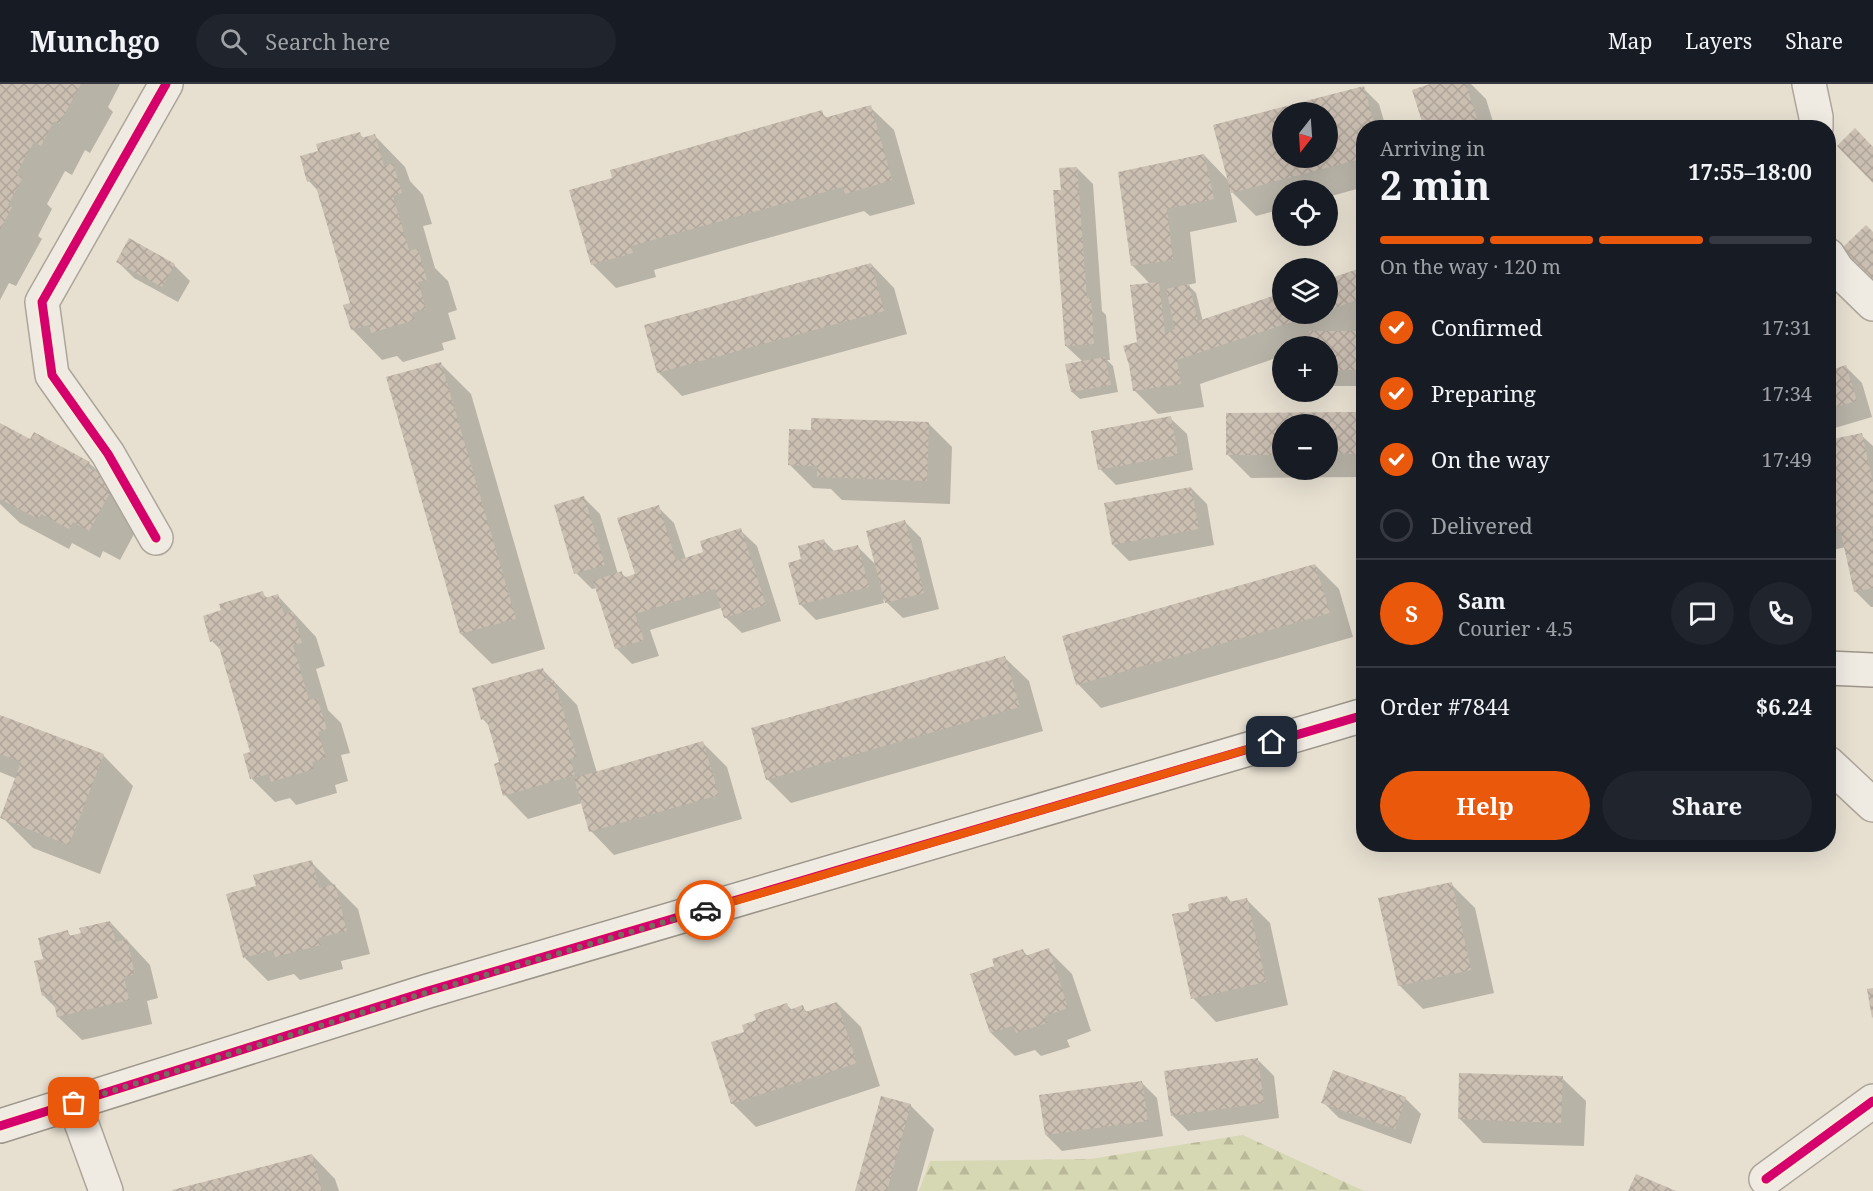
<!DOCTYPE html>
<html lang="en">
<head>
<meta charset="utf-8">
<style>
  :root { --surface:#171b24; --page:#20242c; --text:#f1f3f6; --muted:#9ea1a6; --line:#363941; --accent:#ea580c }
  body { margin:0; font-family:"Noto Serif",serif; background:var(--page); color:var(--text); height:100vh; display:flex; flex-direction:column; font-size:22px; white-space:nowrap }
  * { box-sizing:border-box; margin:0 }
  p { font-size:20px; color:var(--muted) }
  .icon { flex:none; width:33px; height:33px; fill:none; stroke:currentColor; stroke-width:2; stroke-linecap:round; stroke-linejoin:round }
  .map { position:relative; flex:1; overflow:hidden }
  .drawer { position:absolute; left:1356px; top:36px; width:480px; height:732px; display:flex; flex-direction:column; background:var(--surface); border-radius:24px; box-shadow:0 6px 24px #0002 }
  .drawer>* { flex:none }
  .needle { width:39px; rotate:197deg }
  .fabs { position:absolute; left:1272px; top:18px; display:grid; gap:12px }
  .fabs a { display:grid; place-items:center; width:66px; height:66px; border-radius:50%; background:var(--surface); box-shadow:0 6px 24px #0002; font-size:30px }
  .pin { position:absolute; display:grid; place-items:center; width:51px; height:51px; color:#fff; margin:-26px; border-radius:12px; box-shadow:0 3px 9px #0006 }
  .courier { position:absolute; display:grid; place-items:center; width:60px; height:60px; margin:-30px; border:4px solid #ea580c; border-radius:50%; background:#fff; color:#222; box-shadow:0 2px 8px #0007 }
  .overview em { font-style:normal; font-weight:700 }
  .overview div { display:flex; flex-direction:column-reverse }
  .overview { display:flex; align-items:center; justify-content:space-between; height:102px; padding:0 24px }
  h1 { font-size:39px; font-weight:700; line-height:45px }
  .bar { display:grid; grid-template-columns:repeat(4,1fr); gap:9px 6px; align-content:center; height:72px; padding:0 24px }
  .bar i { height:8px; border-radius:4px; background:var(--line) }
  .bar .on { background:var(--accent) }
  .bar p { grid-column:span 4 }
  .line { display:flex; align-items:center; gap:15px; padding:0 24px; border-top:2px solid var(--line) }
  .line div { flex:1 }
  .round { display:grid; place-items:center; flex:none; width:63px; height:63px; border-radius:32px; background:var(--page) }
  ol { padding:0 24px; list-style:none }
  li { display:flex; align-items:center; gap:18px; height:66px }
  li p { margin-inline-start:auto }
  li .icon { padding:6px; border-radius:50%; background:var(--accent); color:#fff; stroke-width:4 }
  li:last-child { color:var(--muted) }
  li i { width:33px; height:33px; border:3px solid var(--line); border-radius:50% }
  .button { display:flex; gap:12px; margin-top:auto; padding:12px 24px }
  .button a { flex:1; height:69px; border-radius:36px; background:var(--accent); color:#fff; font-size:24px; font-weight:700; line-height:69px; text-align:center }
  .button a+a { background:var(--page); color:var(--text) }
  header { display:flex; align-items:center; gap:36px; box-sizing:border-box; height:84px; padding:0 30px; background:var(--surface); border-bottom:2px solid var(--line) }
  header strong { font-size:28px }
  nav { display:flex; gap:33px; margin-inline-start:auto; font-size:21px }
  .search { width:420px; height:54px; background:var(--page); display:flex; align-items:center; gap:15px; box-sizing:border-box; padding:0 21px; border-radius:33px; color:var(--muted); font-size:22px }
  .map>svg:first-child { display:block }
  .forest { fill:url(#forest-firs) }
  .shadow { fill:#0003; fill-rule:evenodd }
  .building { fill:url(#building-cross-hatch); fill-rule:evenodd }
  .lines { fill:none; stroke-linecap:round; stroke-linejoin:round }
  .street-casing { stroke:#ada599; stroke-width:36 }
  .secondary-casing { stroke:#9c958a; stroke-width:36 }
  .street { stroke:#efebe3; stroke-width:33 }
  .secondary { stroke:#efebe3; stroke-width:33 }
  .cycleway-casing { stroke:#f7eed8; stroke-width:13 }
  .cycleway { stroke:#d6006c; stroke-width:9 }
  .done { stroke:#786c5e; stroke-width:6; stroke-dasharray:0 10.8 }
  .route { stroke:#ea580c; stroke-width:8 }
</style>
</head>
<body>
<header>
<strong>Munchgo</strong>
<div class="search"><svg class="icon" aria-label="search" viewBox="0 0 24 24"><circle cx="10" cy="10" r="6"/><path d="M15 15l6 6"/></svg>Search here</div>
<nav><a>Map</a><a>Layers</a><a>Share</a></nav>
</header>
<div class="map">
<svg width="1873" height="1107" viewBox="0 0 1873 1107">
  <defs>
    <pattern id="forest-firs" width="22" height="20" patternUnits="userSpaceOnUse" patternTransform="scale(1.5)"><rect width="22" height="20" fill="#d6d7b3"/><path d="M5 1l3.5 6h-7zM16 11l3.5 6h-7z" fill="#b9b99a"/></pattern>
    <pattern id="building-cross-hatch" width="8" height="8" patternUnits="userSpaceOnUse" patternTransform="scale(1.5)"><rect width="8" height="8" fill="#cbbfb2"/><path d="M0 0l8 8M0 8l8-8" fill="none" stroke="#afa499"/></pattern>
  </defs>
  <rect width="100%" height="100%" fill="#e7e0d1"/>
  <polygon class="forest" points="1243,1051 1364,1107 919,1107 930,1077 1090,1075"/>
  <g class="shadow">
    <polygon points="0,0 120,0 108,23 113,28 90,69 85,66 72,91 65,87 47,120 52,125 38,152 42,155 16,202 9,199 0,216"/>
    <polygon points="1435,0 1471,0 1486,15 1495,44 1425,44"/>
    <path d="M 1363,4 L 1379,20 L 1386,44 L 1364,44 L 1364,103 L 1328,113 L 1328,106 L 1282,106 L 1282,125 L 1256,132 L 1230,106 L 1237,138 L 1190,148 L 1196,199 L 1188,201 L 1196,209 L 1203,238 L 1282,211 L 1282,230 L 1328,230 L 1328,196 L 1364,184 L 1364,246 L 1358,248 L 1364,248 L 1364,302 L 1328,302 L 1328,262 L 1282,262 L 1282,272 L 1200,300 L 1204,323 L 1158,330 L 1134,306 L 1140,258 L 1151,201 L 1132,181 L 1120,90 L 1204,71 L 1229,97 L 1215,42 ZM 1282,28 L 1328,28 L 1328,74 L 1282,74 Z"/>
    <polygon points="870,23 894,46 915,120 870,132 864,127 654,186 656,193 616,204 592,180 614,95 821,28 827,34"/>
    <polygon points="359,50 365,55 375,52 405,83 410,97 423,111 432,140 423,142 435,184 448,197 457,226 448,229 456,255 442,259 444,266 403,278 397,272 382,276 352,245 352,220 319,108 309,97 320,68"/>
    <polygon points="1077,84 1093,100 1102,227 1106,231 1110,276 1107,276 1113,282 1118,308 1080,315 1072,308 1083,278 1066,262 1063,107"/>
    <polygon points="118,178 174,181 190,197 178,218 134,194"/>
    <polygon points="871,180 894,204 907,250 682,312 658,288"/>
    <polygon points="441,280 471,310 545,565 492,580 461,550 387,295"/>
    <polygon points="1846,283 1862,299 1872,333 1828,346 1828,288"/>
    <path d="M 1357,329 L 1364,336 L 1364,393 L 1251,394 L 1228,371 L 1227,331 ZM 1282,340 L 1328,340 L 1328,386 L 1282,386 Z"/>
    <polygon points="1170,334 1187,350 1193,386 1116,401 1100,385"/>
    <polygon points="928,339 952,363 950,420 842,416 831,405 813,404 789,380 812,347"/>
    <polygon points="0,341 30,357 89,379 145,430 120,476 103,467 100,474 72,459 69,465 20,439 0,420"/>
    <polygon points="1861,351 1873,362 1873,523 1871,523 1855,507 1846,463 1828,467 1828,420 1835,418"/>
    <polygon points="1191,404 1207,420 1214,461 1129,477 1113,461"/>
    <polygon points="584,414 600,430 618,490 621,489 627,494 637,491 658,423 674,439 686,475 705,469 740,446 757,462 781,537 742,549 725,533 721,524 650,546 659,572 632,580 616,564 597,504 592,505 576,489"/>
    <polygon points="905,438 921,454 939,525 903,534 883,515 884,519 816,536 800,520 803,477 824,457 835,468 857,462 877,482"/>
    <polygon points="1315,481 1339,505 1353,553 1101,624 1078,600"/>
    <polygon points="262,509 268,515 278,512 316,553 325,582 316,585 328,626 341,639 350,669 341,671 348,697 335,701 337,709 296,721 290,714 275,718 252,695 251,669 222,567 212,557 223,527"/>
    <polygon points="1005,574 1029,597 1043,647 791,719 767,695"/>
    <polygon points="542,585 577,621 597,689 703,659 727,683 742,735 614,771 591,747 582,719 528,735 505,711 501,680 490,643 483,635"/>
    <polygon points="0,632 103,671 133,702 100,790 33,764 2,733 17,695 0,688"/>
    <polygon points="311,778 358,825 370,870 341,877 343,885 300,896 294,890 268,897 244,873 258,803"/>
    <polygon points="1451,800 1475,824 1494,909 1423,925 1399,901"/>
    <polygon points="1227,813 1232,819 1246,815 1270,839 1288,921 1216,938 1193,914 1191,828"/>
    <polygon points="110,838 150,881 158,914 147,917 152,940 82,956 58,933 56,924 44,912 45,876 67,848 72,853"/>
    <polygon points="1022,866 1028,872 1048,866 1072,890 1091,947 1067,956 1070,963 1041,972 1035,966 1015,972 991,949"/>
    <polygon points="837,919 861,943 880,1002 756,1043 732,1019 746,949 758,937 787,921 792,926 802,923 808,929"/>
    <polygon points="1258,976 1274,992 1279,1034 1188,1047 1172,1031"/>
    <polygon points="1562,994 1586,1017 1584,1062 1483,1059 1460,1035"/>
    <polygon points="1141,998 1157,1014 1163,1052 1062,1067 1046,1051"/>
    <polygon points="1405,1014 1421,1030 1411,1060 1339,1034 1323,1018"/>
    <polygon points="910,1021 934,1045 917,1107 857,1107"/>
    <polygon points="312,1071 335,1095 339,1107 175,1107"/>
  </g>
  <g class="building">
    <polygon points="0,0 81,0 59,40 54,37 41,62 34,58 16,90 23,93 8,121 12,123 0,146"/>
    <polygon points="1430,0 1466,0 1480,44 1424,44 1412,6"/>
    <path d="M 1364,2 L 1375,44 L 1364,44 L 1364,74 L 1231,109 L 1213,41 ZM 1282,28 L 1328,28 L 1328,74 L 1282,74 Z"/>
    <polygon points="871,21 892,96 845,110 843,103 631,162 633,169 591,181 569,106 612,94 610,86 822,26 824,34"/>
    <polygon points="1855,44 1873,63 1873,99 1837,62"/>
    <polygon points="360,48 362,54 375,50 384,82 393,79 402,109 393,112 409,166 418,165 427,196 418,198 426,225 412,229 415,236 371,249 369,241 351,246 343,221 350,219 314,96 307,98 300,72 318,67 316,60"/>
    <polygon points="1204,70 1214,115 1167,125 1173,176 1131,182 1118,88"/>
    <polygon points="1077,83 1087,214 1091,214 1094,260 1065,262 1053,106 1061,106 1059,84"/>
    <polygon points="1866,141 1873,148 1873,197 1841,165"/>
    <polygon points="129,154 175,180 162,203 116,178"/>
    <polygon points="871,179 884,227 657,289 644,241"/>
    <polygon points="1364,183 1364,214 1328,226 1328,195"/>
    <polygon points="1159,198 1165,249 1175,245 1166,205 1189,200 1198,237 1282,209 1282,230 1316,230 1177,276 1181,300 1133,307 1129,281 1123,262 1137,258 1130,201"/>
    <polygon points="1309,247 1364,247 1364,286 1328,286 1328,262 1309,262"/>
    <polygon points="1105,273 1111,301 1071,308 1065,280"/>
    <polygon points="441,278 516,535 460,550 386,293"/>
    <polygon points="1846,281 1857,317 1828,325 1828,287"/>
    <polygon points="1358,328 1358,370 1328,370 1328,340 1282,340 1282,371 1226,371 1226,329"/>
    <polygon points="1171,332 1178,371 1098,386 1091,347"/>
    <polygon points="811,334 929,338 927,397 817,393 817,382 788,381 789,345 811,346"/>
    <polygon points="0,339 30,355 34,348 90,378 87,383 116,398 89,447 73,438 69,445 41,430 38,435 0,415"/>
    <polygon points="1862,349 1873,399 1873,443 1871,444 1873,453 1873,504 1854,508 1840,445 1828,448 1828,418 1834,417 1828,394 1828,356"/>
    <polygon points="1191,403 1199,445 1112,461 1104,419"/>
    <polygon points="584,412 605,481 574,490 554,421"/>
    <polygon points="659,421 676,477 703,468 700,457 741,444 766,521 724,534 715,505 635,530 644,556 615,565 593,497 622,487 623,494 635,490 617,434"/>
    <polygon points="905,436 924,509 885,519 866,447"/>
    <polygon points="824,455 828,468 858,461 869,503 799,521 788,479 801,475 798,462"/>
    <polygon points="1315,480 1330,529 1076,601 1062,552"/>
    <polygon points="263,507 265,514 278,510 284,530 293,528 302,559 293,561 309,616 317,614 327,645 318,648 326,674 312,678 314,685 271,698 269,690 250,695 243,670 250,668 217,556 210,558 203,532 221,526 219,520"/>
    <polygon points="1005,572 1020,623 766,696 751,644"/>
    <polygon points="543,584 547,598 554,596 577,674 570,675 575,691 503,712 494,680 499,678 486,634 481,636 472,604"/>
    <polygon points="0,631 104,670 69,761 0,734 21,678 0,670"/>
    <polygon points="703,657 719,711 589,748 574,694"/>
    <polygon points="312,776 319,804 335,800 347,847 318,854 321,861 275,873 273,866 243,874 226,810 256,802 253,791"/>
    <polygon points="1452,798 1471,886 1398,902 1378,814"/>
    <polygon points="1227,812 1229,818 1247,814 1266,898 1191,915 1172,830 1189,827 1188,820"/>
    <polygon points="110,837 116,858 127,855 135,890 124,893 129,916 57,933 52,911 42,912 34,877 43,875 38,854 68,846 69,852 81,849 79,844"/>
    <polygon points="1049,864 1068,924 1045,932 1047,939 1016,949 1013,942 990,949 970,890 994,882 992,875 1023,865 1025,872"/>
    <polygon points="1873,904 1873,933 1872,934 1867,905"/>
    <polygon points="837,918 857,979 731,1020 711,958 744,948 742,941 756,936 754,930 787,919 789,926 803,921 805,928"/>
    <polygon points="1258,974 1264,1019 1171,1032 1164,987"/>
    <polygon points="1333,986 1406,1013 1395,1045 1321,1019"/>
    <polygon points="1459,989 1563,992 1561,1039 1458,1035"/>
    <polygon points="1142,997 1148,1037 1045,1051 1039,1011"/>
    <polygon points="881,1012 911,1020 887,1107 855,1107"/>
    <polygon points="312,1070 322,1107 173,1107 172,1106"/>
    <polygon points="1636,1090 1676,1107 1628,1107"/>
  </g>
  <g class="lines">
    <g class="street-casing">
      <g id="street">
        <polyline points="1809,0 1816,33 1816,44"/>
        <polyline points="1828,171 1837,185 1873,220"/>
        <polyline points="156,454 108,370 52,291 42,218 166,0"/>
        <polyline points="1828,679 1873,721"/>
        <polyline points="74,1019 106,1107"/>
        <polyline points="1766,1095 1873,1017"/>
      </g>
    </g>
    <g class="secondary-casing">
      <g id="secondary">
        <polyline points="1828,584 1873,586"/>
        <polyline points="0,1042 428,907 1364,631"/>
      </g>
    </g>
    <use href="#street" class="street"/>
    <use href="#secondary" class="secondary"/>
    <g class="cycleway-casing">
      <g id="cycleway">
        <polyline points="156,454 108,370 52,291 42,218 166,0"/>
        <polyline points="0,1042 428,907 1364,631"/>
        <polyline points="1766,1095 1873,1017"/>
      </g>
    </g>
    <use href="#cycleway" class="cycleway"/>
  </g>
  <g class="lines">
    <polyline class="done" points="74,1019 428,908 705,826"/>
    <polyline class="route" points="705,826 1272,658"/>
  </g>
</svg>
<div class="fabs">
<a><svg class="needle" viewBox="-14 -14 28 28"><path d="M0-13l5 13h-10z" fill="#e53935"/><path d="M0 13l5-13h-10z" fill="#9ea1a6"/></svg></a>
<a><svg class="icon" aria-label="locate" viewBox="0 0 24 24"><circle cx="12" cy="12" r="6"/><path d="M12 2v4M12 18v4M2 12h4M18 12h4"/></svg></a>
<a><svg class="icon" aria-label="layers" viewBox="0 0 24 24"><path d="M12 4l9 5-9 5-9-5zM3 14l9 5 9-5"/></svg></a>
<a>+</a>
<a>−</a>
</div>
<div class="pin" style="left:74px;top:1019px;background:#ea580c"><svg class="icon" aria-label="bag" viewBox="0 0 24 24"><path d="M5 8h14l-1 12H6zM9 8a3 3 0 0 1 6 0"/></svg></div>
<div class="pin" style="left:1272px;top:658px;background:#1f2937"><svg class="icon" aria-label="home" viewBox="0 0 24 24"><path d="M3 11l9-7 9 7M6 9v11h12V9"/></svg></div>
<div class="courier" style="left:705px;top:826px"><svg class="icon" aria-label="car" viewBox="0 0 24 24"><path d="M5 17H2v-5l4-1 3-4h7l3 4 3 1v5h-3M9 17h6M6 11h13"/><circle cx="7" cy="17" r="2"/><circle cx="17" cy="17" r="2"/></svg></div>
<section class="drawer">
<div class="overview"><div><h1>2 min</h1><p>Arriving in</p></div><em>17:55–18:00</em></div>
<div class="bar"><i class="on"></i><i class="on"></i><i class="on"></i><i></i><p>On the way · 120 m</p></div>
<ol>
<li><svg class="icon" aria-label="check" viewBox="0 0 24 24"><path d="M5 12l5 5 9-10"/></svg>Confirmed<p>17:31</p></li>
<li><svg class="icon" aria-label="check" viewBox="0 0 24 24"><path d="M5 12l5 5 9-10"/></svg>Preparing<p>17:34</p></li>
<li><svg class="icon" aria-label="check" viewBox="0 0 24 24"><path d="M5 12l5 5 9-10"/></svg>On the way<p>17:49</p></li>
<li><i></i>Delivered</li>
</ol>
<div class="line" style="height:108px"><b class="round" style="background:var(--accent);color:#fff">S</b><div><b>Sam</b><p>Courier · 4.5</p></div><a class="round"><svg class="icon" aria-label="chat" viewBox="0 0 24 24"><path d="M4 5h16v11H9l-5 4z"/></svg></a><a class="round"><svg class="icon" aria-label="phone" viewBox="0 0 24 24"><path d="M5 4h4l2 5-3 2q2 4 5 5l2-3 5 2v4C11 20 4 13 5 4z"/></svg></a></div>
<div class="line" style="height:78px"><div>Order #7844</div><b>$6.24</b></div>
<div class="button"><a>Help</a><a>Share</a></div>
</section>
</div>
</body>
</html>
